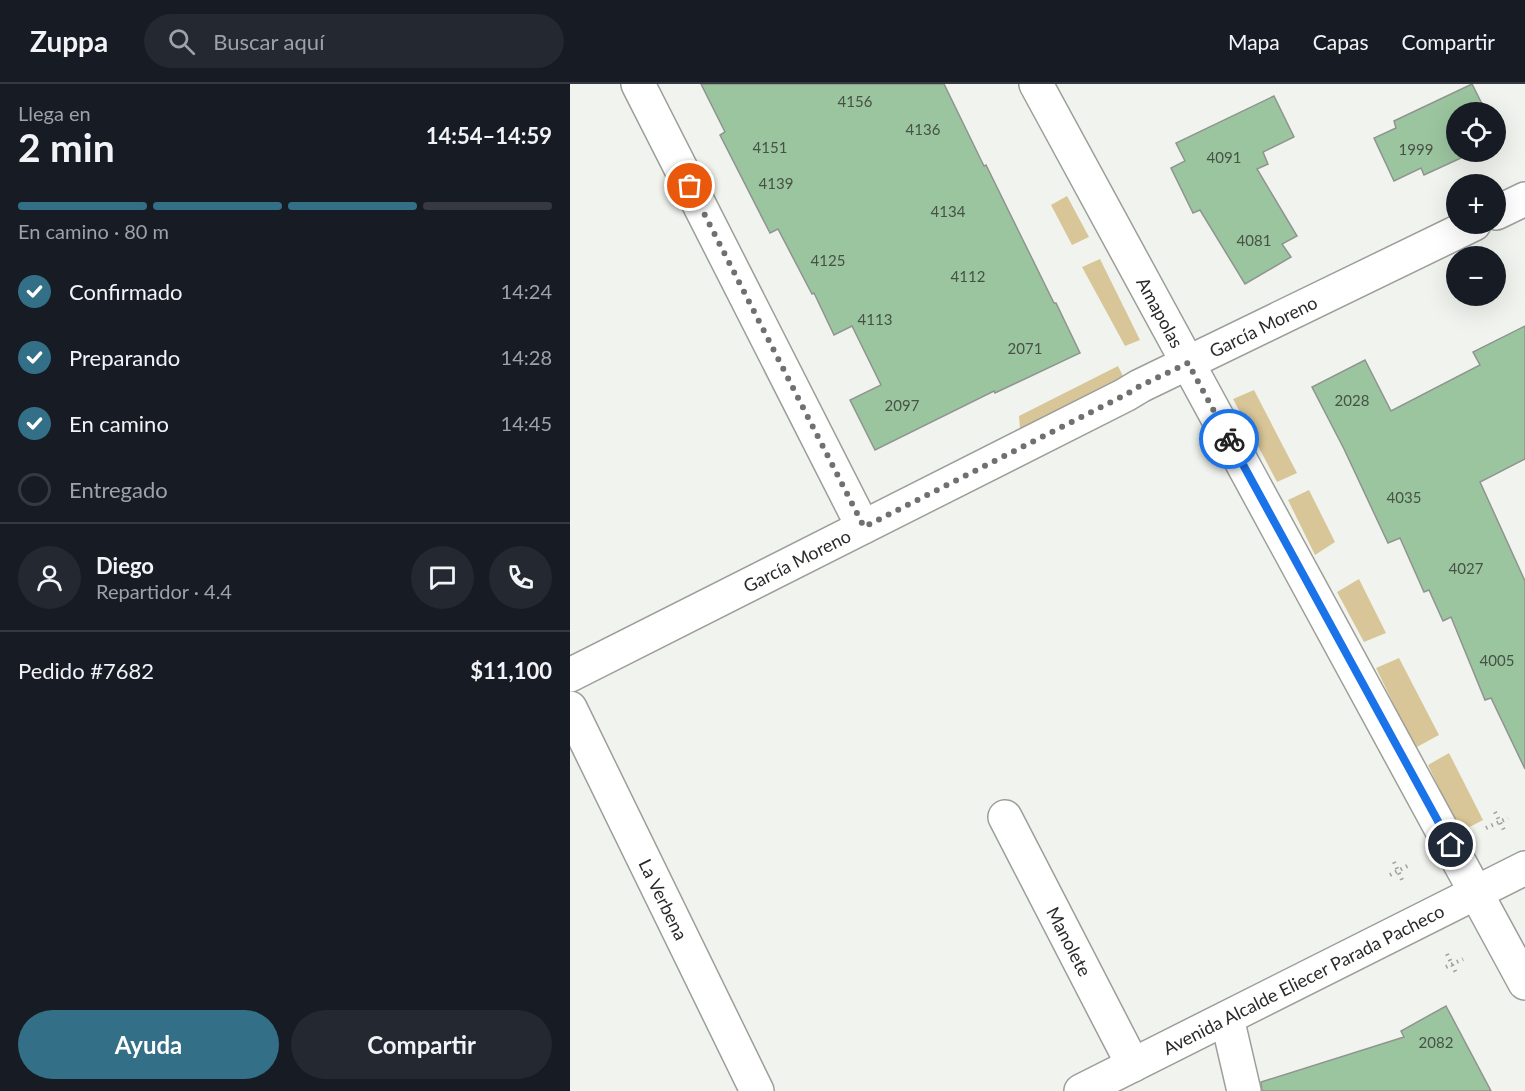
<!DOCTYPE html>
<html lang="es">
<head>
<meta charset="utf-8">
<style>
  :root { --surface:#171b24; --page:#242831; --text:#f1f3f6; --muted:#9ea1a6; --line:#363941; --accent:#336f86 }
  body { margin:0; font-family:Lato,sans-serif; background:var(--page); color:var(--text); height:100vh; display:flex; flex-direction:column; font-size:22px; white-space:nowrap }
  * { box-sizing:border-box; margin:0 }
  p { font-size:20px; color:var(--muted) }
  .icon { flex:none; width:33px; height:33px; fill:none; stroke:currentColor; stroke-width:2; stroke-linecap:round; stroke-linejoin:round }
  .map { position:relative; flex:1; overflow:hidden }
  .sheet { display:flex; flex-direction:column; background:var(--surface); width:570px }
  .sheet>* { flex:none }
  .tools { position:absolute; left:876px; top:18px; display:grid; gap:12px }
  .tools a { display:grid; place-items:center; width:60px; height:60px; border-radius:50%; background:var(--surface); box-shadow:0 6px 24px #0002; font-size:30px }
  .pin { position:absolute; display:grid; place-items:center; width:51px; height:51px; color:#fff; margin:-26px; border:3px solid #fff; border-radius:50%; box-shadow:0 2px 6px #0007 }
  .courier { position:absolute; display:grid; place-items:center; width:60px; height:60px; margin:-30px; border:4px solid #1a73e8; border-radius:50%; background:#fff; color:#222; box-shadow:0 2px 8px #0007 }
  .head em { font-style:normal; font-weight:700 }
  .head div { display:flex; flex-direction:column-reverse }
  .head { display:flex; align-items:center; justify-content:space-between; height:102px; padding:0 18px }
  h1 { font-size:39px; font-weight:700; line-height:45px }
  .bar { display:grid; grid-template-columns:repeat(4,1fr); gap:9px 6px; align-content:center; height:72px; padding:0 18px }
  .bar i { height:8px; border-radius:4px; background:var(--line) }
  .bar .on { background:var(--accent) }
  .bar p { grid-column:span 4 }
  .line { display:flex; align-items:center; gap:15px; padding:0 18px; border-top:2px solid var(--line) }
  .line div { flex:1 }
  .round { display:grid; place-items:center; flex:none; width:63px; height:63px; border-radius:32px; background:var(--page) }
  ol { padding:0 18px; list-style:none }
  li { display:flex; align-items:center; gap:18px; height:66px }
  li p { margin-inline-start:auto }
  li .icon { padding:6px; border-radius:50%; background:var(--accent); color:#fff; stroke-width:4 }
  li:last-child { color:var(--muted) }
  li i { width:33px; height:33px; border:3px solid var(--line); border-radius:50% }
  .action { display:flex; gap:12px; margin-top:auto; padding:12px 18px }
  .action a { flex:1; height:69px; border-radius:36px; background:var(--accent); color:#fff; font-size:24px; font-weight:700; line-height:69px; text-align:center }
  .action a+a { background:var(--page); color:var(--text) }
  header { display:flex; align-items:center; gap:36px; box-sizing:border-box; height:84px; padding:0 30px; background:var(--surface); border-bottom:2px solid var(--line) }
  header strong { font-size:28px }
  nav { display:flex; gap:33px; margin-inline-start:auto; font-size:21px }
  .search { width:420px; height:54px; background:var(--page); display:flex; align-items:center; gap:15px; box-sizing:border-box; padding:0 21px; border-radius:33px; color:var(--muted); font-size:22px }
  main { display:flex; flex:1; min-height:0 }
  .map>svg:first-child { display:block }
  .green { fill:#d9c698 }
  .building { fill:#9bc59f; stroke:#909490; stroke-width:1.5 }
  .lines { fill:none; stroke-linecap:round; stroke-linejoin:round }
  .street-casing { stroke:#9c9f99; stroke-width:36 }
  .secondary-casing { stroke:#9c9f99; stroke-width:36 }
  .path { stroke:#9fa19c; stroke-width:4; stroke-dasharray:1.5 4.5; stroke-linecap:butt }
  .street { stroke:#fff; stroke-width:33 }
  .secondary { stroke:#fff; stroke-width:33 }
  .done { stroke:#70716e; stroke-width:6; stroke-dasharray:0 10.8 }
  .route { stroke:#1a73e8; stroke-width:8 }
  .labels { text-anchor:middle; dominant-baseline:central; stroke-width:4.5; stroke-linejoin:round; paint-order:stroke }
  .number-label { font-size:15px; fill:#465246 }
  .street-label { font-size:18px; fill:#2a2b29; stroke:#fff }
</style>
</head>
<body>
<header>
<strong>Zuppa</strong>
<div class="search"><svg class="icon" aria-label="search" viewBox="0 0 24 24"><circle cx="10" cy="10" r="6"/><path d="M15 15l6 6"/></svg>Buscar aquí</div>
<nav><a>Mapa</a><a>Capas</a><a>Compartir</a></nav>
</header>
<main>
<section class="sheet">
<div class="head"><div><h1>2 min</h1><p>Llega en</p></div><em>14:54–14:59</em></div>
<div class="bar"><i class="on"></i><i class="on"></i><i class="on"></i><i></i><p>En camino · 80 m</p></div>
<ol>
<li><svg class="icon" aria-label="check" viewBox="0 0 24 24"><path d="M5 12l5 5 9-10"/></svg>Confirmado<p>14:24</p></li>
<li><svg class="icon" aria-label="check" viewBox="0 0 24 24"><path d="M5 12l5 5 9-10"/></svg>Preparando<p>14:28</p></li>
<li><svg class="icon" aria-label="check" viewBox="0 0 24 24"><path d="M5 12l5 5 9-10"/></svg>En camino<p>14:45</p></li>
<li><i></i>Entregado</li>
</ol>
<div class="line" style="height:108px"><a class="round"><svg class="icon" aria-label="person" viewBox="0 0 24 24"><circle cx="12" cy="8" r="4"/><path d="M4 21q1-7 8-7t8 7"/></svg></a><div><b>Diego</b><p>Repartidor · 4.4</p></div><a class="round"><svg class="icon" aria-label="chat" viewBox="0 0 24 24"><path d="M4 5h16v11H9l-5 4z"/></svg></a><a class="round"><svg class="icon" aria-label="phone" viewBox="0 0 24 24"><path d="M5 4h4l2 5-3 2q2 4 5 5l2-3 5 2v4C11 20 4 13 5 4z"/></svg></a></div>
<div class="line" style="height:78px"><div>Pedido #7682</div><b>$11,100</b></div>
<div class="action"><a>Ayuda</a><a>Compartir</a></div>
</section>
<div class="map">
<svg width="955" height="1007" viewBox="0 0 955 1007">
  <rect width="100%" height="100%" fill="#f1f4ee"/>
  <g class="green">
    <polygon points="497,112 519,153 502,161 481,121"/>
    <polygon points="530,175 570,256 555,262 512,183"/>
    <polygon points="548,282 554,294 450,345 449,332"/>
    <polygon points="684,306 727,389 707,398 663,315"/>
    <polygon points="739,406 765,458 745,471 718,416"/>
    <polygon points="789,495 816,549 794,558 767,508"/>
    <polygon points="829,574 869,651 845,664 806,584"/>
    <polygon points="879,669 913,736 890,748 858,681"/>
  </g>
  <g class="building">
    <polygon points="131,0 374,0 414,82 416,81 484,219 486,219 510,269 425,309 424,307 305,366 280,316 311,301 282,242 264,251 244,209 242,210 208,145 200,149 150,51 155,48"/>
    <polygon points="902,0 916,28 886,28 886,68 904,68 854,91 851,84 824,97 804,54 826,44 824,37"/>
    <polygon points="704,12 724,53 693,68 698,80 687,85 727,152 712,160 721,173 675,200 630,126 623,129 601,84 615,77 606,59"/>
    <polygon points="955,242 955,375 910,398 955,497 955,685 921,614 915,616 881,533 873,537 859,506 854,508 830,454 818,459 774,365 742,303 795,276 821,327 910,281 903,268"/>
    <polygon points="876,922 921,1007 692,1007 691,998 834,953 831,947"/>
  </g>
  <g class="lines">
    <g class="street-casing">
      <g id="street">
        <polyline points="68,0 293,443"/>
        <polyline points="926,129 955,115"/>
        <path id="s1" d="M 0,591 L 555,311 L 570,302 L 904,140"/>
        <path id="s2" d="M 0,624 L 187,1007"/>
        <path id="s3" d="M 435,733 L 563,981"/>
        <polyline points="657,934 674,1007"/>
      </g>
    </g>
    <g class="secondary-casing">
      <g id="secondary">
        <path id="s4" d="M 466,0 L 955,899"/>
        <path id="s5" d="M 511,1007 L 955,784"/>
      </g>
    </g>
    <g class="path">
      <polyline points="925,728 934,746"/>
      <polyline points="916,744 938,734"/>
      <polyline points="824,778 833,798"/>
      <polyline points="820,791 839,781"/>
      <polyline points="877,870 886,889"/>
      <polyline points="876,883 893,875"/>
    </g>
    <use href="#street" class="street"/>
    <use href="#secondary" class="secondary"/>
  </g>
  <g class="lines">
    <polyline class="done" points="120,102 294,443 555,311 570,302 618,279 659,355"/>
    <polyline class="route" points="659,355 881,761"/>
  </g>
  <g class="labels">
    <g class="number-label">
      <text x="285" y="17">4156</text>
      <text x="353" y="45">4136</text>
      <text x="200" y="63">4151</text>
      <text x="846" y="65">1999</text>
      <text x="654" y="73">4091</text>
      <text x="206" y="99">4139</text>
      <text x="378" y="127">4134</text>
      <text x="684" y="156">4081</text>
      <text x="258" y="176">4125</text>
      <text x="398" y="192">4112</text>
      <text x="305" y="235">4113</text>
      <text x="455" y="264">2071</text>
      <text x="782" y="316">2028</text>
      <text x="332" y="321">2097</text>
      <text x="834" y="413">4035</text>
      <text x="896" y="484">4027</text>
      <text x="927" y="576">4005</text>
      <text x="866" y="958">2082</text>
    </g>
    <g class="street-label">
      <text stroke="none"><textPath href="#s4" startOffset="260">Amapolas</textPath></text>
      <text stroke="none"><textPath href="#s1" startOffset="776">García Moreno</textPath></text>
      <text stroke="none"><textPath href="#s1" startOffset="254">García Moreno</textPath></text>
      <text stroke="none"><textPath href="#s2" startOffset="213">La Verbena</textPath></text>
      <text stroke="none"><textPath href="#s3" startOffset="140">Manolete</textPath></text>
      <text stroke="none"><textPath href="#s5" startOffset="249">Avenida Alcalde Eliecer Parada Pacheco</textPath></text>
    </g>
  </g>
</svg>
<div class="tools">
<a><svg class="icon" aria-label="locate" viewBox="0 0 24 24"><circle cx="12" cy="12" r="6"/><path d="M12 2v4M12 18v4M2 12h4M18 12h4"/></svg></a>
<a>+</a>
<a>−</a>
</div>
<div class="pin" style="left:120px;top:102px;background:#ea580c"><svg class="icon" aria-label="bag" viewBox="0 0 24 24"><path d="M5 8h14l-1 12H6zM9 8a3 3 0 0 1 6 0"/></svg></div>
<div class="pin" style="left:881px;top:761px;background:#1f2937"><svg class="icon" aria-label="home" viewBox="0 0 24 24"><path d="M3 11l9-7 9 7M6 9v11h12V9"/></svg></div>
<div class="courier" style="left:659px;top:355px"><svg class="icon" aria-label="bike" viewBox="0 0 24 24"><circle cx="6" cy="16" r="4"/><circle cx="18" cy="16" r="4"/><path d="M6 16l4-8h5l3 8M10 8l3 8H6M13 5h3"/></svg></div>
</div>
</main>
</body>
</html>
